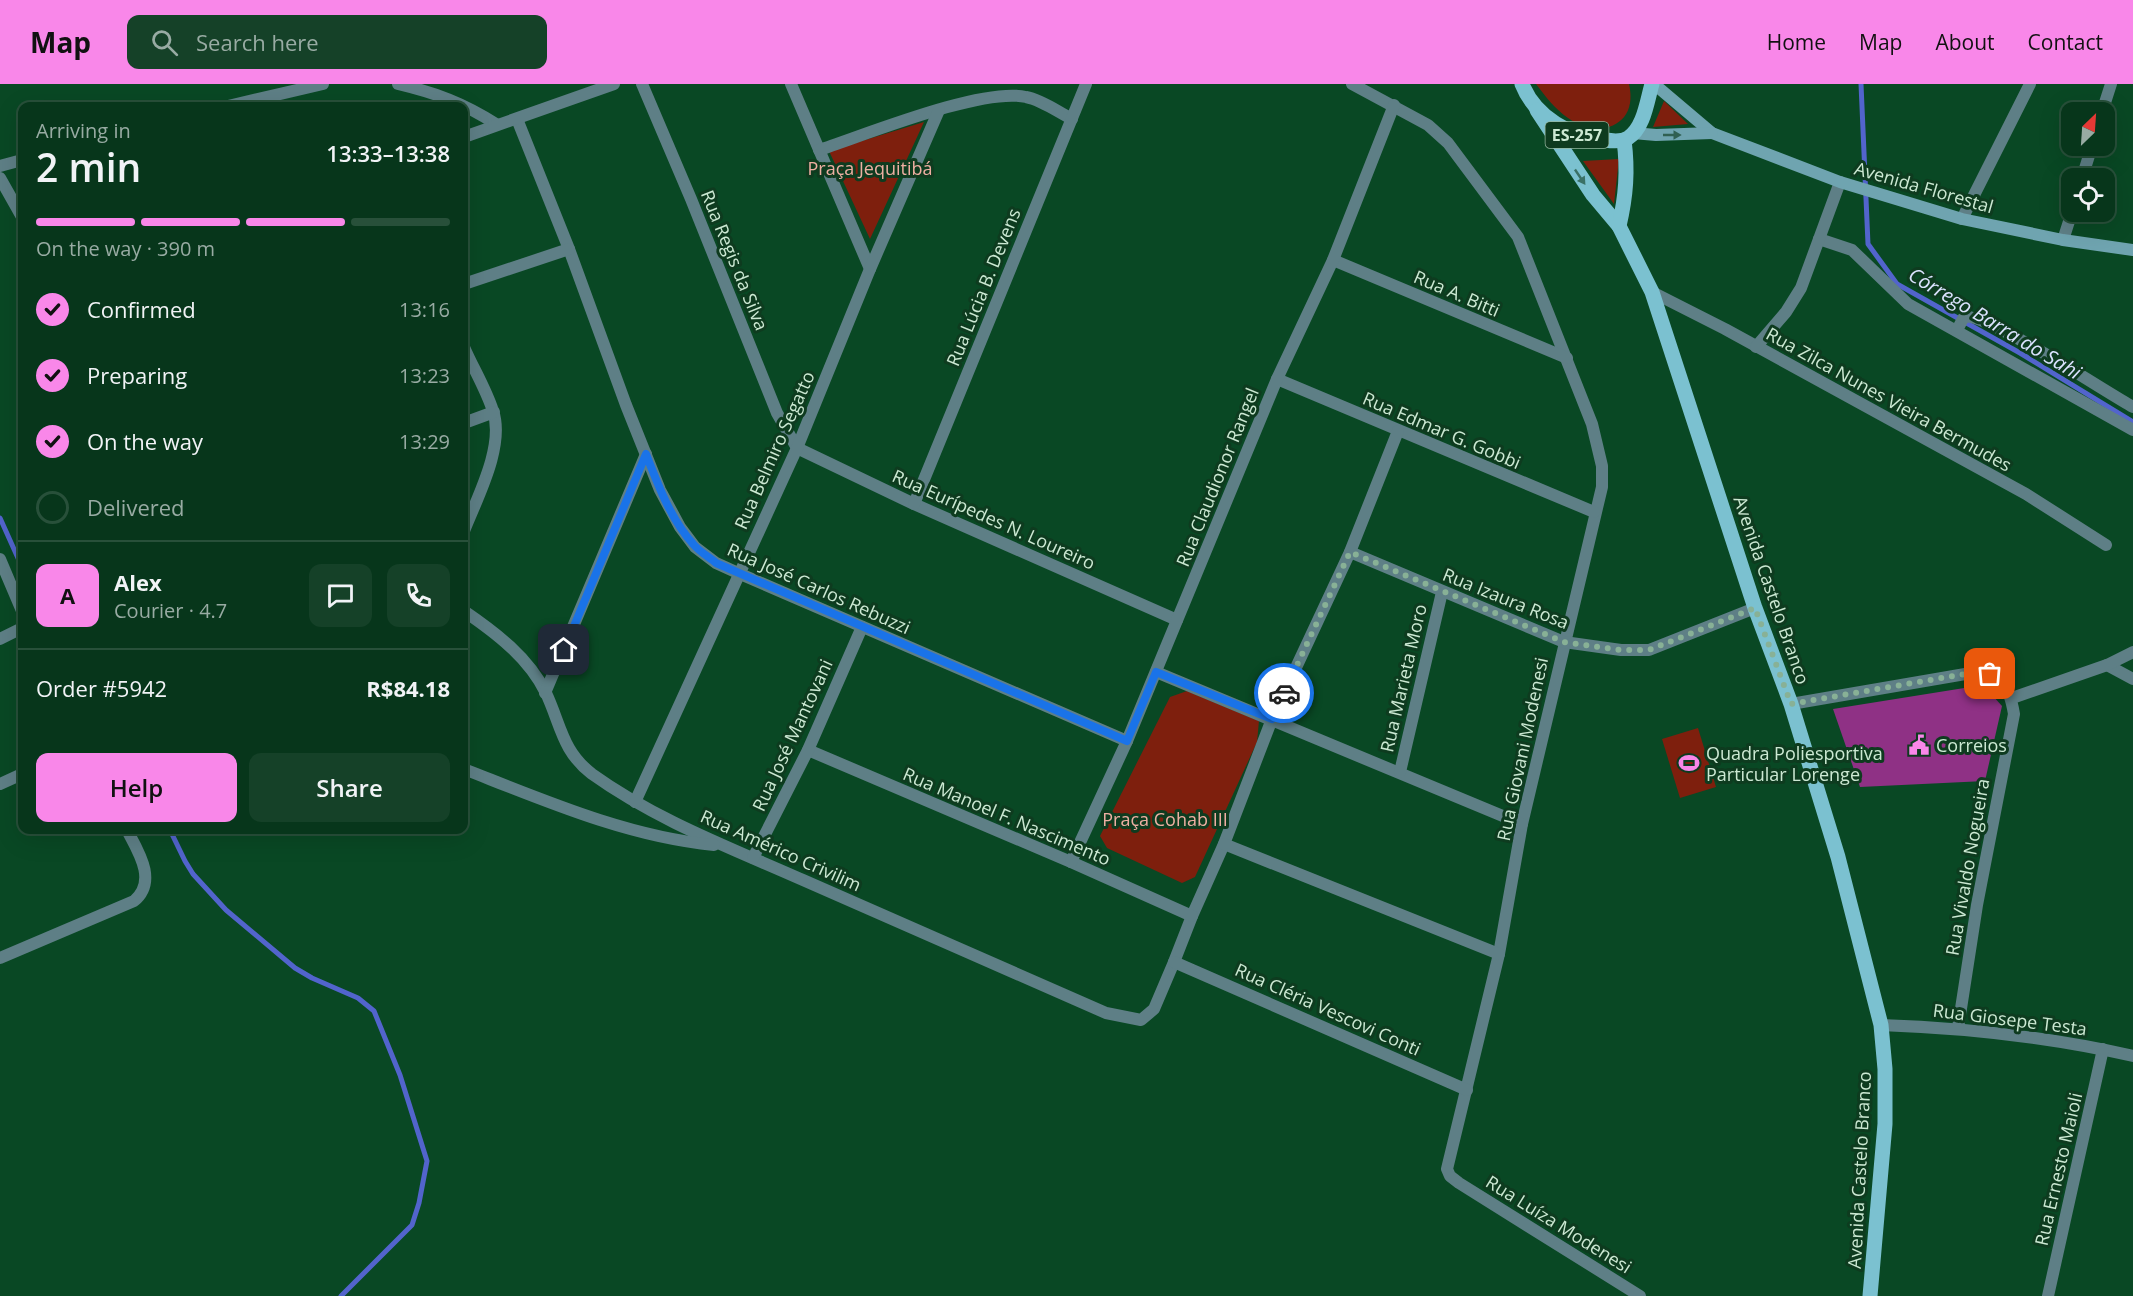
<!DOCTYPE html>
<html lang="en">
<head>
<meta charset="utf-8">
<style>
  :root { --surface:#07361b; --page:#154128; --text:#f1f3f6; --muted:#98aba3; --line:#28503a; --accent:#f987e9 }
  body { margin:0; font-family:"Open Sans",sans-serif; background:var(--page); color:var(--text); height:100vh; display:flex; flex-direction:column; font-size:22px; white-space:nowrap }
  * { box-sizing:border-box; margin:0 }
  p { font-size:20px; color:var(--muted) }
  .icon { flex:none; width:33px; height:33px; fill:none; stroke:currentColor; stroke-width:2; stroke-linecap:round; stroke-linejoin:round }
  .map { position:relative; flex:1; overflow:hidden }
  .side { position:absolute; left:18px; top:18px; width:450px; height:732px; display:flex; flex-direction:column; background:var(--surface); border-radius:12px; box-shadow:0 6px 24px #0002,0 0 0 2px var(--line) }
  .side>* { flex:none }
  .needle { width:39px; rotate:25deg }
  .tools { position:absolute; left:2061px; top:18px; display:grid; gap:12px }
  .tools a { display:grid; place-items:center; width:54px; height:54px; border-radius:12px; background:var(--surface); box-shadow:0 6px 24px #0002,0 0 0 2px var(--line); font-size:30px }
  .pin { position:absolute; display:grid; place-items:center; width:51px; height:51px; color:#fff; margin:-26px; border-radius:12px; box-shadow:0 3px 9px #0006 }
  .courier { position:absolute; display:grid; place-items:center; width:60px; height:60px; margin:-30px; border:4px solid #1a73e8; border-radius:50%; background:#fff; color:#222; box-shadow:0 2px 8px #0007 }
  .headline em { font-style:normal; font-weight:600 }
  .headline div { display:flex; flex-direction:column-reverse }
  .headline { display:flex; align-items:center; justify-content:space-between; height:102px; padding:0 18px }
  h1 { font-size:39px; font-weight:600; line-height:45px }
  .bar { display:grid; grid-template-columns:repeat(4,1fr); gap:9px 6px; align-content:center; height:72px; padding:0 18px }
  .bar i { height:8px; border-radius:4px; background:var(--line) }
  .bar .current { background:var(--accent) }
  .bar p { grid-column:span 4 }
  .line { display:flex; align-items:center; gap:15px; padding:0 18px; border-top:2px solid var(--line) }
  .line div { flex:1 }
  .round { display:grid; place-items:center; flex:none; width:63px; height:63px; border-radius:12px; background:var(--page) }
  ol { padding:0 18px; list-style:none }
  li { display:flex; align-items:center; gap:18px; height:66px }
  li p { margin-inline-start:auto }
  li .icon { padding:6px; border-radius:50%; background:var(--accent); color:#111; stroke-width:4 }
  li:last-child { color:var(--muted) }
  li i { width:33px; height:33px; border:3px solid var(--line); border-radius:50% }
  .primary-button { display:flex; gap:12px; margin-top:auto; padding:12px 18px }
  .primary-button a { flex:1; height:69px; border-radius:12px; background:var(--accent); color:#111; font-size:24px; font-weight:600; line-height:69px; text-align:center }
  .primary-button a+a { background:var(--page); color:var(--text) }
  header { display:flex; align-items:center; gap:36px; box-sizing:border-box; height:84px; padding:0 30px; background:var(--accent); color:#111 }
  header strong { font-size:28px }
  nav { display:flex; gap:33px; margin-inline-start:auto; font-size:21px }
  .search { width:420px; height:54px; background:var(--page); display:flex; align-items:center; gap:15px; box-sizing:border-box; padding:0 21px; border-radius:12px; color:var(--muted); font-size:22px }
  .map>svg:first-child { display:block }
  .green { fill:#7e1f0d }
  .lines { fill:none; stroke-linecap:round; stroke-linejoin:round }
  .stream { stroke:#5264cc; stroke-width:5 }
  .building { fill:#8f3185 }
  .street { stroke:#5e7f86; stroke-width:12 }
  .secondary { stroke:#6fa4b0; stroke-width:12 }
  .primary { stroke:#7bc1d0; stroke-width:15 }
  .oneway { fill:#306052 }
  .oneway2 { fill:#3a7166 }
  .done { stroke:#88b196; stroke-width:6; stroke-dasharray:0 10.8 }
  .route { stroke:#1a73e8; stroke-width:8 }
  .labels { text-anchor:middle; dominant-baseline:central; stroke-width:6; stroke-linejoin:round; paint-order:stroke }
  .shield { fill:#0e3b1f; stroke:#93b59d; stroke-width:1.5 }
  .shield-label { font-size:16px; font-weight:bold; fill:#cce9d3 }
  .park-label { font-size:18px; fill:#eeafa2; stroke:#0e3b1f }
  .street-label { font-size:18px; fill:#cce9d3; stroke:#0e3b1f }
  .poi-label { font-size:18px; fill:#cce9d3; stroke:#0e3b1f; text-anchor:start }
  .water-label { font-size:20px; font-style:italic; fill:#dbe3fe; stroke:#0e3b1f }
</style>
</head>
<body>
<header>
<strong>Map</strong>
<div class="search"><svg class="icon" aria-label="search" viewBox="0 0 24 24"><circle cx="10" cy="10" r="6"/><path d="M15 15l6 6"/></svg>Search here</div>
<nav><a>Home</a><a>Map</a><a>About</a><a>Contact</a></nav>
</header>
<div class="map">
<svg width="2133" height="1212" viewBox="0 0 2133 1212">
  <rect width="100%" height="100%" fill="#094824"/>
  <g class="green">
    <path d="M 1536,0 L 1629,0 C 1639,42 1599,56 1568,34 C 1555,25 1545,12 1536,0 Z"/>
    <polygon points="1664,17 1688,40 1653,43"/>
    <polygon points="924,38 870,155 829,67"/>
    <polygon points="1619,75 1614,120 1583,77"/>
    <polygon points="1187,607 1259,637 1257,658 1195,793 1182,799 1107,764 1100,752 1170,613"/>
    <polygon points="1698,644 1716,703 1680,714 1662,655"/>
  </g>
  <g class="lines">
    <g class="stream">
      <polyline points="1861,0 1868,160 1897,200 2020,269 2133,338"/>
      <polyline points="0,434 22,483"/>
      <polyline points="170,746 185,777 193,790 226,826 295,884 312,894 358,914 374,927 400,991 427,1077 419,1119 412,1141 341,1212"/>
    </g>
  </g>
  <polygon class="building" points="1983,601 2002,622 1985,697 1860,703 1833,625"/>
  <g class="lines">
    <g class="street">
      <path d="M 398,0 C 436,9 463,19 496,40"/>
      <polyline points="642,0 691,115 777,329 797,364 914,420 1177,536"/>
      <polyline points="791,0 870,185"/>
      <polyline points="1352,0 1428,41 1448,59 1518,153 1592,340 1602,382 1602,403 1522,740 1499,870 1447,1085 1450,1092 1459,1099 1640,1212"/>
      <polyline points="228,22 323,0"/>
      <polyline points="2102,28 2111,0"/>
      <polyline points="517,35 569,165 626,321 660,406 680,443 695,463 716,479 738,489 1127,657"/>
      <polyline points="464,53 614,0"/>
      <path d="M 819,66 C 865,51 982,3 1026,13 C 1042,16 1058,28 1072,35"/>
      <polyline points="0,82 22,76"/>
      <polyline points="0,94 22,133"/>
      <polyline points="2082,94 2092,62"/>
      <polyline points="1962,135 2030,0"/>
      <polyline points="1819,155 1852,166 1908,220 2133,346"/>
      <polyline points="2063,156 2072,128"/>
      <polyline points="1333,176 1567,274"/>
      <polyline points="464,200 569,165"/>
      <polyline points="1652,208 1725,245 2026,410 2106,461"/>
      <path d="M 1957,246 L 1964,233 C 1984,227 2107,309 2133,323"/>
      <path d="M 464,263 C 473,284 486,305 493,327 C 505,362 477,414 464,447"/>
      <polyline points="1756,263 1786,228 1801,204 1840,98"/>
      <polyline points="1277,295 1594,428"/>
      <polyline points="464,339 494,328"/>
      <polyline points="914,420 1086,0"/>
      <polyline points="1350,468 1564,558 1621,566 1649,566 1755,524"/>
      <polyline points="0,475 22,527"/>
      <path d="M 464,527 C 496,549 528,573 546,609 C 561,641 562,667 592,690 C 656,736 731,764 803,796 C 904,840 1005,885 1106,929 L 1141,936 L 1154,925 L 1174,878 L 1192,832 L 1224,760 L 1272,635 L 1350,468 L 1398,347"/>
      <polyline points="0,555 22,544"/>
      <polyline points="2107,581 2133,595"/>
      <polyline points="1156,588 1522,740"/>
      <polyline points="545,609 646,370"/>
      <polyline points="2012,614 2107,581 2133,568"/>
      <path d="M 1791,620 L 1971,589 C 2002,591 2009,600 2014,630 L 1977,821 L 1958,944"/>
      <polyline points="808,666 1071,778 1192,832"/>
      <path d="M 464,685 C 543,716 628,753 714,761"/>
      <polyline points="1400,688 1442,508"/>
      <polyline points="0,700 22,690"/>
      <polyline points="635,718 797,364 870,185 939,26"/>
      <polyline points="1224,760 1499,870"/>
      <polyline points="753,774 808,666 862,543"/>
      <polyline points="1071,778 1127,657 1277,295 1333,176 1394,21"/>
      <path d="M 0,874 L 134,817 C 158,797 138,767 127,746"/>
      <polyline points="1174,878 1467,1006"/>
      <path d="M 1881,941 C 1966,944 2050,953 2133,972"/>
      <polyline points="2048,1212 2103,965"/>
    </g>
    <g class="secondary">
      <polyline points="1654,0 1712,49 1840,98 1962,135 2063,156 2133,166"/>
      <polyline points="1633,49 1656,51 1712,49"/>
    </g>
    <g class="primary">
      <path d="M 1522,0 C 1535,33 1571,54 1605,56 C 1612,57 1622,58 1628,54 C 1644,44 1647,17 1652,0"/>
      <polyline points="1537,26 1593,111 1619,142 1652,208 1755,524 1791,620 1838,773 1881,941 1885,985 1885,1040 1870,1212"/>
      <path d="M 1619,142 C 1626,112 1628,87 1624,56"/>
    </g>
  </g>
  <defs><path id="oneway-solid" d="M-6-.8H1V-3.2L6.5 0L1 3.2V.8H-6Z" transform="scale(1.5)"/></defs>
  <use class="oneway" href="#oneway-solid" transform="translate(1672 51)"/>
  <use class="oneway2" href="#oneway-solid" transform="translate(1580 93) rotate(56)"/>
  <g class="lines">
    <polyline class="done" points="1284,609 1350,468 1564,558 1621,566 1649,566 1755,524 1791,620 1971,589 1990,590"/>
    <path class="route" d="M 564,566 L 646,370 C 658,401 671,436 694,461 C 700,468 709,473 716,479 L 1127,657 L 1156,588 L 1272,635 L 1284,609"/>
  </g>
  <defs>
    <g id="civic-bare" transform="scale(1.62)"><path d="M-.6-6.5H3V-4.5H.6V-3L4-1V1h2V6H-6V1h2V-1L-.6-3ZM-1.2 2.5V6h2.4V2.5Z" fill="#f987e9" stroke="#0e3b1f" stroke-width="2.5" paint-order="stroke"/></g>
    <g id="stadium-bare" transform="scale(1.62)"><path d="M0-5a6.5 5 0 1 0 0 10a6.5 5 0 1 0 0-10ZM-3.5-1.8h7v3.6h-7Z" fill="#f987e9" stroke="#0e3b1f" stroke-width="2.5" paint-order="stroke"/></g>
  </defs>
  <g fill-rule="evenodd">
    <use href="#civic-bare" x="1919" y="661"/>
    <use href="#stadium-bare" x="1689" y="679"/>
  </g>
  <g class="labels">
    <rect class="shield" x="1545.5" y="38" width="63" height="26" rx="4.5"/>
    <g class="shield-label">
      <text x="1577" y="51">ES-257</text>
    </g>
    <g class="park-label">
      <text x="870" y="84">Praça Jequitibá</text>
      <text x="1165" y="735">Praça Cohab III</text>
    </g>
    <g class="street-label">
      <text transform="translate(1924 103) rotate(16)">Avenida Florestal</text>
      <text transform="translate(735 176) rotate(68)">Rua Regis da Silva</text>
      <text transform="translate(983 203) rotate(-68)">Rua Lúcia B. Devens</text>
      <text transform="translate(1457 209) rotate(23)">Rua A. Bitti</text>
      <text transform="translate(1889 315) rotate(29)">Rua Zilca Nunes Vieira Bermudes</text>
      <text transform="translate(1442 346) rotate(23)">Rua Edmar G. Gobbi</text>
      <text transform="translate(774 366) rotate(-66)">Rua Belmiro Segatto</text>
      <text transform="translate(1217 393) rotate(-68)">Rua Claudionor Rangel</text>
      <text transform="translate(994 435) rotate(24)">Rua Eurípedes N. Loureiro</text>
      <text transform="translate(819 504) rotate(24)">Rua José Carlos Rebuzzi</text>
      <text transform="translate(1772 506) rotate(71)">Avenida Castelo Branco</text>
      <text transform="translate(1506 514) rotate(22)">Rua Izaura Rosa</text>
      <text transform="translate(1403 594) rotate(-77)">Rua Marieta Moro</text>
      <text transform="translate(792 651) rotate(-65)">Rua José Mantovani</text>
      <text transform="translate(1522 665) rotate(-78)">Rua Giovani Modenesi</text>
      <text transform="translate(1007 732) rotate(23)">Rua Manoel F. Nascimento</text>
      <text transform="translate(781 766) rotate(24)">Rua Américo Crivilim</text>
      <text transform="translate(1967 783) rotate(-80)">Rua Vivaldo Nogueira</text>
      <text transform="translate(1328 925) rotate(24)">Rua Cléria Vescovi Conti</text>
      <text transform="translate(2010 935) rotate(7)">Rua Giosepe Testa</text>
      <text transform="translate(2058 1085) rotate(-77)">Rua Ernesto Maioli</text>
      <text transform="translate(1859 1086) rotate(-87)">Avenida Castelo Branco</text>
      <text transform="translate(1559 1140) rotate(32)">Rua Luíza Modenesi</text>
    </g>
    <g class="poi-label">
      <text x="1936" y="661">Correios</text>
      <text x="1706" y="669">Quadra Poliesportiva<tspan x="1706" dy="21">Particular Lorenge</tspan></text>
    </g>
    <g class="water-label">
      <text transform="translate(1995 239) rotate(31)">Córrego Barra do Sahi</text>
    </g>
  </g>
</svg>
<div class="tools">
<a><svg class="needle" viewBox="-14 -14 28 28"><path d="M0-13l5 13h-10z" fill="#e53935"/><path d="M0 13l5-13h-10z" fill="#98aba3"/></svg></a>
<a><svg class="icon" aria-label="locate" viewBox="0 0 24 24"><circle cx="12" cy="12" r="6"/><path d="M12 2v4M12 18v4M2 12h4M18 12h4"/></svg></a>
</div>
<div class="pin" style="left:1990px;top:590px;background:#ea580c"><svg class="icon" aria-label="bag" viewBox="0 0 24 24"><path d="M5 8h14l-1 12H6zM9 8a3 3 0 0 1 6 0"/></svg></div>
<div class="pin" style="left:564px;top:566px;background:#1f2937"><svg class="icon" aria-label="home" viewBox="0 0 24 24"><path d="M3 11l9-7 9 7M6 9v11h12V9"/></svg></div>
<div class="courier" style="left:1284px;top:609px"><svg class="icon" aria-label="car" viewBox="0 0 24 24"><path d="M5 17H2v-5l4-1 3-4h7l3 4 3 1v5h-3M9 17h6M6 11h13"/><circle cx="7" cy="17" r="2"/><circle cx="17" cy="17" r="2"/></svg></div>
<section class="side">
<div class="headline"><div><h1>2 min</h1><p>Arriving in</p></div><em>13:33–13:38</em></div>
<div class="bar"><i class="current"></i><i class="current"></i><i class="current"></i><i></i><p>On the way · 390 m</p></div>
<ol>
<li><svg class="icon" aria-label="check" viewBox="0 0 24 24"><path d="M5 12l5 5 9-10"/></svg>Confirmed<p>13:16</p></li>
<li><svg class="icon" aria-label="check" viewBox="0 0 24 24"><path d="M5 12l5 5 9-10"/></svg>Preparing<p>13:23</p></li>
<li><svg class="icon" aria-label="check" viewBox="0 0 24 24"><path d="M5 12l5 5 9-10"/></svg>On the way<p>13:29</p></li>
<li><i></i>Delivered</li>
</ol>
<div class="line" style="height:108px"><b class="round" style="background:var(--accent);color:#111">A</b><div><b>Alex</b><p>Courier · 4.7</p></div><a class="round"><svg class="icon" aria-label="chat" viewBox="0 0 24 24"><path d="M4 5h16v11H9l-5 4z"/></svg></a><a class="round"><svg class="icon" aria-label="phone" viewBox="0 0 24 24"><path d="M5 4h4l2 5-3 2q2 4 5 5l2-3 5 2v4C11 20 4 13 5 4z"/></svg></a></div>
<div class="line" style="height:78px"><div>Order #5942</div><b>R$84.18</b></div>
<div class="primary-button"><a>Help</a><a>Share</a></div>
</section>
</div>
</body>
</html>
